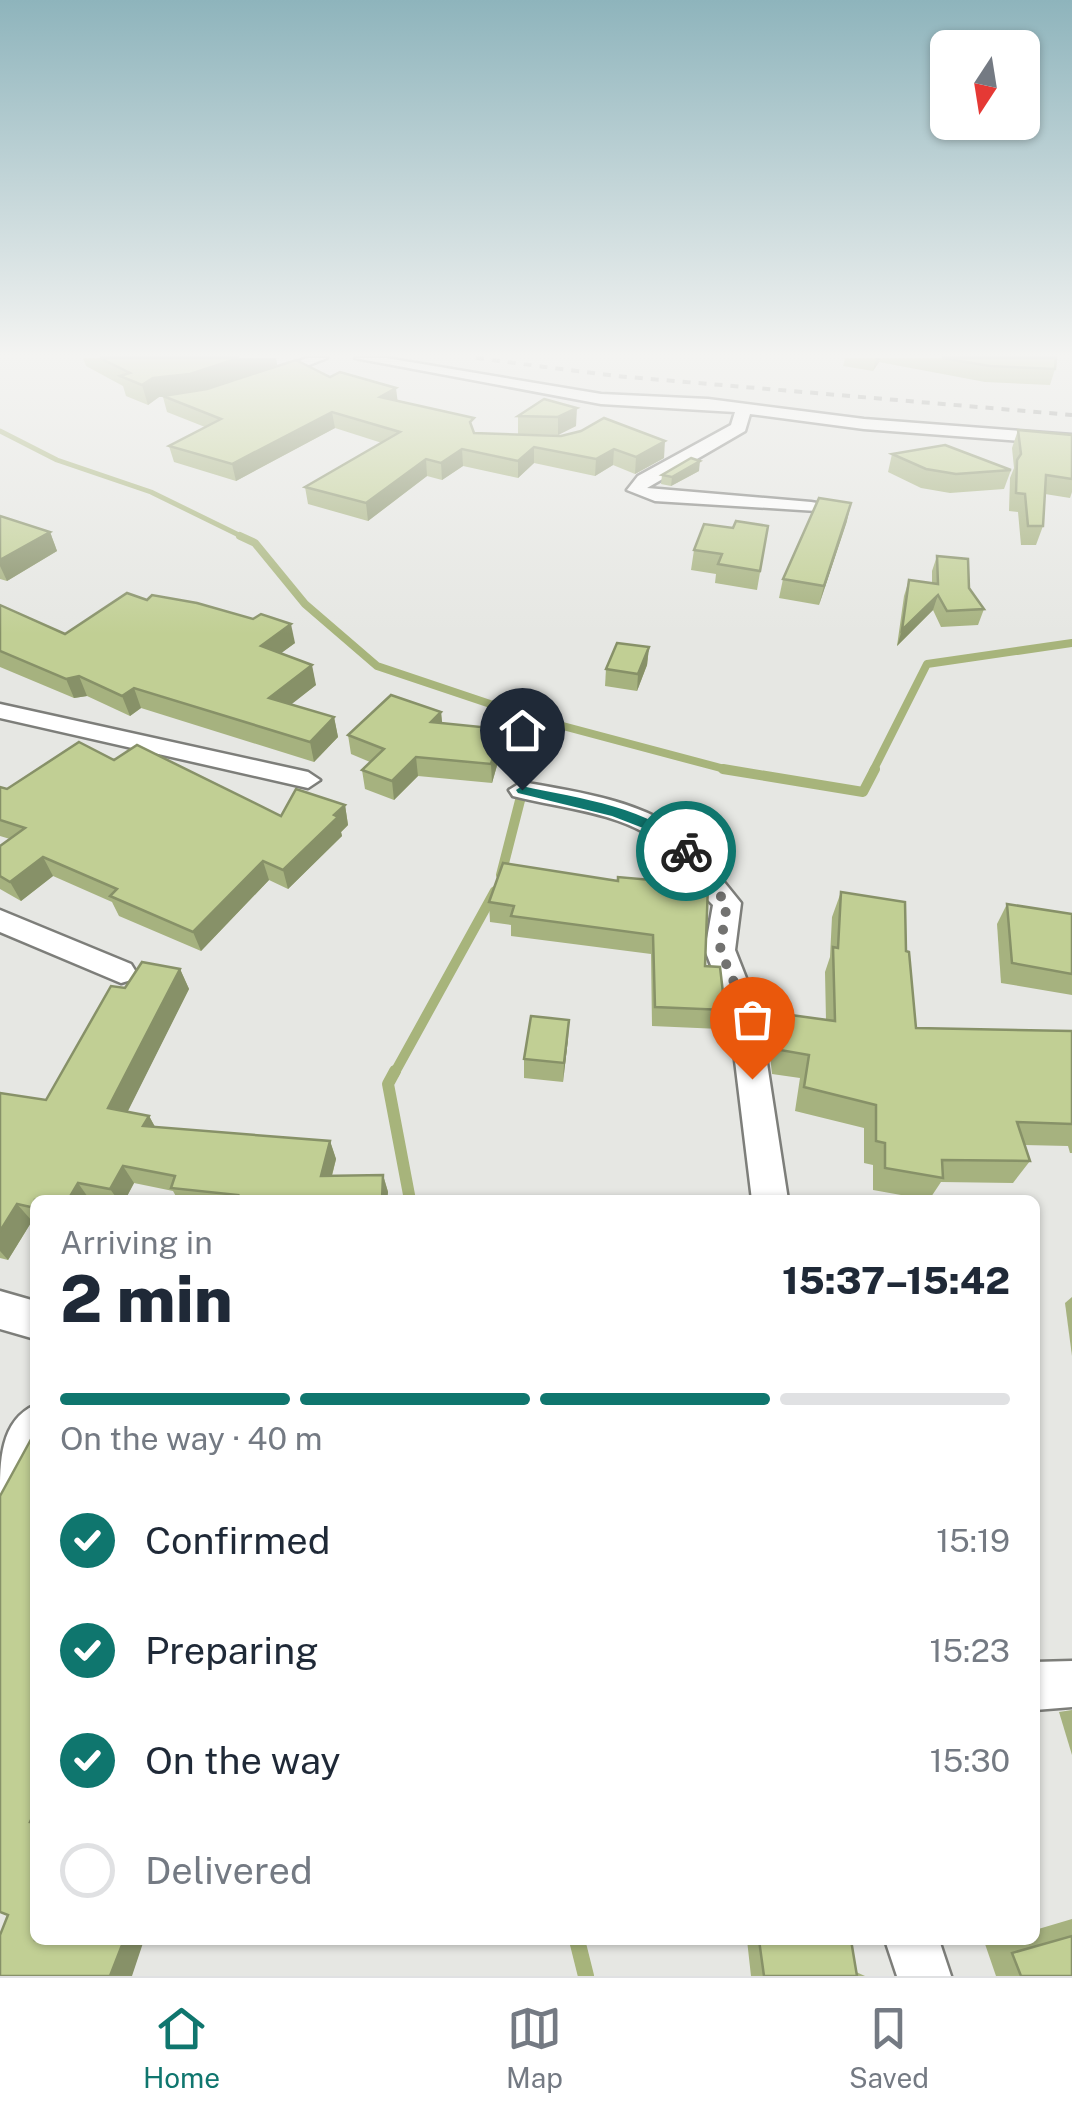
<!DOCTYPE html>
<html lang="en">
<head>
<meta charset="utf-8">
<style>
  :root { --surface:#fff; --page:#f2f2f3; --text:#1f2937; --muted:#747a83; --line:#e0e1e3; --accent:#0f766e }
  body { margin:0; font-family:"Public Sans",sans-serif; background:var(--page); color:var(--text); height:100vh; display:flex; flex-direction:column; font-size:38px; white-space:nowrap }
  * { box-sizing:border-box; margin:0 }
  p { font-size:32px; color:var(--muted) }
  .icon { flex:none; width:55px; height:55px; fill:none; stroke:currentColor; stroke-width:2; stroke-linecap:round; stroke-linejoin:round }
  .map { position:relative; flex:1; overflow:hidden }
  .details { position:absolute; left:30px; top:1195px; width:1010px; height:750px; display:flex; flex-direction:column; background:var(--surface); border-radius:15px; box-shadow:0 2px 8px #0004 }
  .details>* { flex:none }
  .needle { width:65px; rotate:192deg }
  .tools { position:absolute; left:930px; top:30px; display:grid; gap:20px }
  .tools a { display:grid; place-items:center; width:110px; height:110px; border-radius:15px; background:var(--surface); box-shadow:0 2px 8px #0004; font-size:50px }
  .pin { position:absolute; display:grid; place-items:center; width:85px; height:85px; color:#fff; margin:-102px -42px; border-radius:50% 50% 50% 0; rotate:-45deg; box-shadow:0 0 10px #0007 }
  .pin .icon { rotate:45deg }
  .courier { position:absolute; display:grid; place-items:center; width:100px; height:100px; margin:-50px; border:8px solid #0f766e; border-radius:50%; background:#fff; color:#222; box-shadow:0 2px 12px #0007 }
  .overview em { font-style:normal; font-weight:800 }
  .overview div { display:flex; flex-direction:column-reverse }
  .overview { display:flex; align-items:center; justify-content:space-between; height:170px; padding:0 30px }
  h1 { font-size:65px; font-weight:800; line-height:75px }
  .bar { display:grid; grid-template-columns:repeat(4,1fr); gap:15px 10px; align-content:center; height:120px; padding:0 30px }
  .bar i { height:12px; border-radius:8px; background:var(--line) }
  .bar .on { background:var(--accent) }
  .bar p { grid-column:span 4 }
  ol { padding:0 30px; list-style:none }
  li { display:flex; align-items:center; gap:30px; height:110px }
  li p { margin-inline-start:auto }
  li .icon { padding:10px; border-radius:50%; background:var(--accent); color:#fff; stroke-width:4 }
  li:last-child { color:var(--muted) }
  li i { width:55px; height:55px; border:5px solid var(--line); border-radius:50% }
  .menu { display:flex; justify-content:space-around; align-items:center; height:140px; border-top:2px solid var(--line); background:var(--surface); font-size:28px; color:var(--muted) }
  .menu a { display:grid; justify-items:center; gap:5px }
  .menu .on { color:var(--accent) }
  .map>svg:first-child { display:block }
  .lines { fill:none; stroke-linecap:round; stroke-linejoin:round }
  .stream-far4 { stroke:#a7b47b; stroke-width:5 }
  .stream-far3 { stroke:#a7b47b; stroke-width:8 }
  .stream-far2 { stroke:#a7b47b; stroke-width:10 }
  .stream-far1 { stroke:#a7b47b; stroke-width:12 }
  .stream { stroke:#a7b47b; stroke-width:16 }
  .street-casing { stroke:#7d7e7a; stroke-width:5 }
  .street { fill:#fff; fill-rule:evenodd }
  .rail { stroke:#8f908d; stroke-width:4; stroke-dasharray:8 8; stroke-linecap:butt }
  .wall { fill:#a6b27f }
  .shaded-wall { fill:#879168 }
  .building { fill:#c1cf94; stroke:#879168; stroke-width:2.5 }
  .route { fill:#0f766e }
  .done { stroke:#727270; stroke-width:10; stroke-dasharray:0 18 }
</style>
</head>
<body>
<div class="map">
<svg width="1072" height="1976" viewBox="0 0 1072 1976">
  <rect width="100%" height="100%" fill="#e6e7e3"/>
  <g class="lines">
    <polyline class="stream-far4" points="0,431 57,460 151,492 245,538"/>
    <g class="stream-far3">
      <polyline points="240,536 255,543 305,604 377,666 529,717 732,771"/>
      <polyline points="528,771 529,717"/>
      <polyline points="873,771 927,664 1072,643"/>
    </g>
    <g class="stream-far2">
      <polyline points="723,769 863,792 875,769"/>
      <polyline points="501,875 528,769"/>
      <polyline points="394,1074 495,891"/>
    </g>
    <polyline class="stream-far1" points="395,1071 388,1084 410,1200"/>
    <polyline class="stream" points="577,1940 586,1976"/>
    <g class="street-casing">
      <g id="street">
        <polygon points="307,358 327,358 271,380 258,377"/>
        <polygon points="355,358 386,358 601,394 708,399 864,419 1072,435 1072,445 864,429 750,414 745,431 647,488 811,502 817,503 817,511 655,501 627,490 638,476 731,425 735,412 601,404"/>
        <polygon points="0,704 308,772 320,780 308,788 0,718"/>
        <path d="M 522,782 C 582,793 651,801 696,845 L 702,879 L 724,882 L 741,903 L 735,950 L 759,1011 L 788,1200 L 752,1200 L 729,1011 L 705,950 L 713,905 L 707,899 L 681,896 L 671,865 L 673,854 C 632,812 567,810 513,796 L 509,790 Z"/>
        <polygon points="0,910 131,964 136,972 131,980 121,983 0,932"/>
        <polygon points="0,1291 35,1301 35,1339 0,1329"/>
        <path d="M 35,1405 C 35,1441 40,1481 0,1498 C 0,1461 0,1421 35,1405 Z"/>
        <polygon points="1072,1661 1072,1707 1035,1710 1035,1662"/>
        <polygon points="885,1940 939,1940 951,1976 897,1976"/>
      </g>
    </g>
    <use href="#street" class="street"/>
    <polyline class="rail" points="476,358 616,376 1072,415"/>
  </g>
  <g class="wall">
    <polygon points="83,358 276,358 277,365 206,389 330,377 398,401 475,433 561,436 664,458 635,474 613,465 595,476 534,463 518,478 463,466 442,480 427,476 368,521 308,504 305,487 382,443 335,428 236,481 174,462 169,446 205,427 167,412 163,397 159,397 148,405 126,396 123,386 86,366"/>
    <polygon points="845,358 1056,358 1055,369 1050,385 985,382 879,362 873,371 843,366"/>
    <polygon points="544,399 576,426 558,435 518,434 518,416"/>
    <polygon points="1018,430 1072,435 1072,492 1070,498 1045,494 1043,526 1036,545 1021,545 1018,512 1009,511 1010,478 1014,468 1012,448"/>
    <polygon points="892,454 1011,470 1004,489 950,493 921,488 888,472"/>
    <polygon points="699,471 671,486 661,484 662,475"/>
    <polygon points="0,516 50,532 57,551 7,581 0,579"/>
    <polygon points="847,521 819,605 779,598 783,579"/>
    <polygon points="768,526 757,590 715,583 716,574 691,570 694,550 733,528"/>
    <polygon points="937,556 969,588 984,609 978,625 941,627 933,610 897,646 904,596 909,580 932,584 932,571"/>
    <polygon points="0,605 65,634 295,643 281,653 316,685 291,704 334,717 338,737 314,762 141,708 130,716 87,696 74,698 0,667"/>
    <polygon points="649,647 647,665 637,691 605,686 606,669"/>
    <polygon points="441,712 442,723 501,729 502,748 492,783 418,776 394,800 365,789 362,770 370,762 351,754 348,735"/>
    <polygon points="114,760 281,816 345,805 348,825 341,832 342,836 288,889 269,880 201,951 119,916 112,902 53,876 21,901 0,889 0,846 10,839 0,836 0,787 7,789"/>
    <polygon points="618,881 705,966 725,1010 720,1029 652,1026 651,954 511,936 511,925 490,922 489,902"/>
    <polygon points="841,892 906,951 916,1028 1072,1031 1072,1153 1070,1153 1068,1146 1024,1145 1030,1161 1013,1183 941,1182 929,1200 873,1190 873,1165 864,1163 864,1128 795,1111 800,1078 772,1074 768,1037 776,1013 826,1020 825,972 830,957 832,917"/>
    <polygon points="1007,904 1072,914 1072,995 1001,983 997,924"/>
    <polygon points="180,969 189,989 127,1112 149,1116 155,1127 330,1141 336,1159 332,1176 383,1175 388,1192 387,1200 178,1200 173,1191 134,1183 125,1200 35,1200 35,1222 32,1221 8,1260 0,1258 0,1093 46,1100 125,988"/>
    <polygon points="568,1039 563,1082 524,1078 524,1059"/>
    <polygon points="1072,1297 1072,1356 1065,1303"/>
    <polygon points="1072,1710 1072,1755 1059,1712"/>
    <polygon points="1072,1919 1072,1976 996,1976 985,1944 998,1940 1035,1940 1035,1930"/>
    <polygon points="747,1940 851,1940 856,1972 865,1976 751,1976"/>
  </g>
  <g class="shaded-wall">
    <polygon points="239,358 276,358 277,365 195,393 159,397 148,405 142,385 153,378"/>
    <polygon points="876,358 880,358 879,362 873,371"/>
    <polygon points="396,388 398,404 380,397"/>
    <polygon points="577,408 576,426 558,435 558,417"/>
    <polygon points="332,412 335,428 236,481 232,464"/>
    <polygon points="665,441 664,458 635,474 636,457"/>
    <polygon points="534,447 534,463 518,478 518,461"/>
    <polygon points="462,449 463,466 442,480 441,463"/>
    <polygon points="614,449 613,465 595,476 596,459"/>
    <polygon points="426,459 427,476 368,521 366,503"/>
    <polygon points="700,461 699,471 671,486 672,477"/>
    <polygon points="851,503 847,521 819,605 824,586"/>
    <polygon points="50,532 57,551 7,581 0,566 0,560"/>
    <polygon points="938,595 933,610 897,646 902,630"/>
    <polygon points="291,624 295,643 265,665 261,646"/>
    <polygon points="649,647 647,665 637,691 638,674"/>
    <polygon points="312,665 316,685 274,718 269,698"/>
    <polygon points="79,676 87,696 74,698 66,679"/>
    <polygon points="134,688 141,708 130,716 122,696"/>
    <polygon points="441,712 443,732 431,722"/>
    <polygon points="334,717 338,737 314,762 310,742"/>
    <polygon points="501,729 502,748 492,783 491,764"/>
    <polygon points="416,757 418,776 394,800 392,781"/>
    <polygon points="345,805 348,825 341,832 342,836 288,889 283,870"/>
    <polygon points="43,857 53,876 21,901 10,882"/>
    <polygon points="263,861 269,880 201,951 193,932"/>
    <polygon points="180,969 189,989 120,1127 108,1108"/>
    <polygon points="569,1020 568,1039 563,1082 564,1063"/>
    <polygon points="149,1116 159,1134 143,1126"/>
    <polygon points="330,1141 336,1159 327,1194 321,1176"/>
    <polygon points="123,1166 134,1183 125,1200 118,1200 110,1189"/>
    <polygon points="383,1175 388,1192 387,1200 382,1200"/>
    <polygon points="78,1183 90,1200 68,1200"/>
    <polygon points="17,1204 32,1221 8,1260 0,1251 0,1231"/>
    <polygon points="124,1940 144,1940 132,1976 110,1976"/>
  </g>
  <g class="building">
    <polygon points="100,358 239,358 190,374 153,378 142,385 120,376 130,373"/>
    <polygon points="942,358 1056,358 1055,369 990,366"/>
    <polygon points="296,360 330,377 340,372 396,388 380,397 474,418 470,422 474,433 561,436 581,431 604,418 665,441 636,457 614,449 596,459 534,447 518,461 462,449 441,463 426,459 366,503 305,487 400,432 332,412 232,464 169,446 221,419 163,396 207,389"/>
    <polygon points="544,399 577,408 558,417 518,416"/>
    <polygon points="1018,430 1072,435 1072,479 1046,475 1043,526 1028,526 1025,494 1016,493 1017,460 1021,454"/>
    <polygon points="945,445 1011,470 956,474 926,469 892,454"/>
    <polygon points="691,458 700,461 672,477 662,475"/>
    <polygon points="819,498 851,503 824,586 783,579"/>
    <polygon points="0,516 50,532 0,560"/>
    <polygon points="736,521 768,526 760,571 718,564 722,554 694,550 704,524 733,528"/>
    <polygon points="937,556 968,559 969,588 984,609 947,611 938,595 902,630 909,580 938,584"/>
    <polygon points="127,593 147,600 152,595 197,603 253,619 261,614 291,624 261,646 312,665 269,698 334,717 310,742 134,688 122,696 79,676 66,679 0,651 0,605 65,634"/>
    <polygon points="617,643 649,647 638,674 606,669"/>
    <polygon points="391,695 441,712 431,722 501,729 491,764 416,757 392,781 362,770 384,749 348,735"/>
    <polygon points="79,742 114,760 137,745 281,816 296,789 345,805 334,815 338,817 283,870 263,861 193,932 110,896 117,889 43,857 10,882 0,876 0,846 25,828 0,820 0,787 7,789"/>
    <polygon points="503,863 618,881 618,877 708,885 705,966 720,967 725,1010 655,1007 653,935 511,916 514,906 489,902"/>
    <polygon points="841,892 905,902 906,951 909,952 916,1028 1072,1031 1072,1124 1017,1122 1030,1161 942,1160 943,1178 885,1168 885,1143 876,1141 876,1105 804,1087 809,1055 780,1050 776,1013 835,1021 833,947 838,948"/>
    <polygon points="1007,904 1072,914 1072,974 1012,963"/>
    <polygon points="142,962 180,969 108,1108 149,1116 143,1126 330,1141 321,1176 383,1175 382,1200 236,1200 238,1195 171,1188 175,1176 123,1166 110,1189 78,1183 68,1200 35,1200 35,1208 17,1204 0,1231 0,1093 46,1100 111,986 125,988"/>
    <polygon points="531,1016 569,1020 564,1063 524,1059"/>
    <polygon points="35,1432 35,1811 30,1822 35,1823 35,1940 124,1940 110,1976 0,1976 0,1935 8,1915 0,1912 0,1496"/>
    <polygon points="1072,1936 1072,1976 1021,1976 1012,1953"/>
    <polygon points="759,1940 851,1940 857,1976 764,1976"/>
  </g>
  <linearGradient id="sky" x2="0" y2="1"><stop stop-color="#8eb4bc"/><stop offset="0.56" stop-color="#f4f4f2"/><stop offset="1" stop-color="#f4f4f2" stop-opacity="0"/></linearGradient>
  <rect width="1072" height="634" fill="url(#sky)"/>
  <path class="route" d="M 522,786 C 580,799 651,806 694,851 L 681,855 L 643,828 L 612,816 L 518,793 L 516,790 Z"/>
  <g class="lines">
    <polyline class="done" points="686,851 685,865 691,889 714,889 727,903 720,950 740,996 752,1079"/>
  </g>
</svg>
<div class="tools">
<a><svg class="needle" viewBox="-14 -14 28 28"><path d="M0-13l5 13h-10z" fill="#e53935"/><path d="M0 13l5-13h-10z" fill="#747a83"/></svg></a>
</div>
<div class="pin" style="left:752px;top:1079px;background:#ea580c"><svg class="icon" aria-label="bag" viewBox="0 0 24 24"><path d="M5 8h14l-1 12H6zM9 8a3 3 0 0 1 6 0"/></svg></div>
<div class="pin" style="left:522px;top:790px;background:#1f2937"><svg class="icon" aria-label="home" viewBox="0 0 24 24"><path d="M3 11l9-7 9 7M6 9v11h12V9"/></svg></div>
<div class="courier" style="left:686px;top:851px"><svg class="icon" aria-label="bike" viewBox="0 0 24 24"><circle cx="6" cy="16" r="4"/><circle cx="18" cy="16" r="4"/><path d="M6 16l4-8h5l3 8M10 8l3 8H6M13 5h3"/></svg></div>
<section class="details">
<div class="overview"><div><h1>2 min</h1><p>Arriving in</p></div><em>15:37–15:42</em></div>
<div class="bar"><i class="on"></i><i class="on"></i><i class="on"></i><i></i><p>On the way · 40 m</p></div>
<ol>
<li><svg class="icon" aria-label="check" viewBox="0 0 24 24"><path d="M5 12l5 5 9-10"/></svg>Confirmed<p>15:19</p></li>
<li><svg class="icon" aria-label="check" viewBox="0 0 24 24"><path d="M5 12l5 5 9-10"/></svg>Preparing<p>15:23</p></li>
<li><svg class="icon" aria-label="check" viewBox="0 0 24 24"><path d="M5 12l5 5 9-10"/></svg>On the way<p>15:30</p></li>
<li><i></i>Delivered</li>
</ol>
</section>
</div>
<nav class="menu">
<a class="on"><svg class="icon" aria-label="home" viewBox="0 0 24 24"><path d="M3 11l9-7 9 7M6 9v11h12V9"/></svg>Home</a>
<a><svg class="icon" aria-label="map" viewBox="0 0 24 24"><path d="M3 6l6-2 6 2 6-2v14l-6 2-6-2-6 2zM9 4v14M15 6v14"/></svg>Map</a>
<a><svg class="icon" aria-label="saved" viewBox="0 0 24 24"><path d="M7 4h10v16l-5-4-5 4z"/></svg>Saved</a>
</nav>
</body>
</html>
